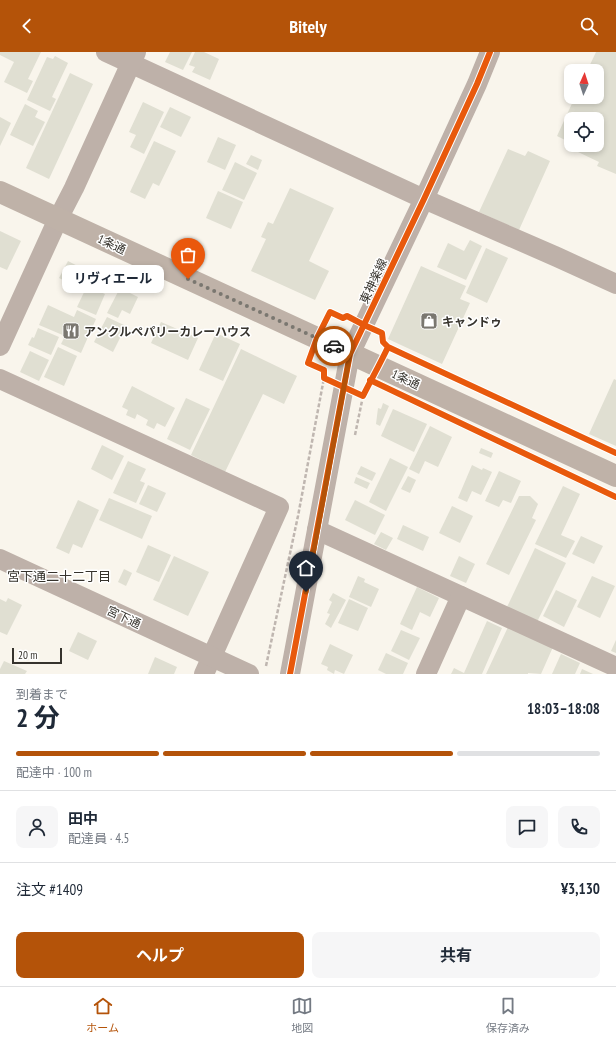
<!DOCTYPE html>
<html lang="ja">
<head>
<meta charset="utf-8">
<style>
  :root { --surface:#fff; --page:#f6f6f7; --text:#1f2937; --muted:#747a83; --line:#e0e1e3; --accent:#b45309 }
  body { margin:0; font-family:"PT Sans Narrow","Noto Sans JP",sans-serif; background:var(--page); color:var(--text); height:100vh; display:flex; flex-direction:column; font-size:15px; white-space:nowrap }
  * { box-sizing:border-box; margin:0 }
  p { font-size:13px; color:var(--muted) }
  .icon { flex:none; width:22px; height:22px; fill:none; stroke:currentColor; stroke-width:2; stroke-linecap:round; stroke-linejoin:round }
  .map { position:relative; height:622px; overflow:hidden }
  .side { display:flex; flex-direction:column; background:var(--surface); flex:1 }
  .side>* { flex:none }
  .needle { width:26px; rotate:3deg }
  .tools { position:absolute; left:564px; top:12px; display:grid; gap:8px }
  .tools a { display:grid; place-items:center; width:40px; height:40px; border-radius:8px; background:var(--surface); box-shadow:0 2px 6px #0003; font-size:20px }
  .scale { position:absolute; left:12px; bottom:10px; width:50px; box-sizing:border-box; padding-left:4px; border:2px solid #36332d; border-top:0; font-size:11px; line-height:14px; white-space:nowrap; color:#36332d; -webkit-text-stroke:3px #fff; paint-order:stroke }
  .pin { position:absolute; display:grid; place-items:center; width:34px; height:34px; color:#fff; margin:-41px -17px; border-radius:50% 50% 50% 0; rotate:-45deg; box-shadow:0 0 4px #0007 }
  .pin .icon { rotate:45deg }
  .courier { position:absolute; display:grid; place-items:center; width:40px; height:40px; margin:-20px; border:3px solid #b45309; border-radius:50%; background:#fff; color:#222; box-shadow:0 1px 5px #0007 }
  .bubble { position:absolute; height:28px; border-radius:8px; background:var(--surface); box-shadow:0 2px 6px #0003; font-size:13px; font-weight:700; line-height:28px; text-align:center }
  .head em { font-style:normal; font-weight:700 }
  .head div { display:flex; flex-direction:column-reverse }
  .head { display:flex; align-items:center; justify-content:space-between; height:68px; padding:0 16px }
  h1 { font-size:26px; font-weight:700; line-height:30px }
  .bar { display:grid; grid-template-columns:repeat(4,1fr); gap:6px 4px; align-content:center; height:48px; padding:0 16px }
  .bar i { height:5px; border-radius:3px; background:var(--line) }
  .bar .on { background:var(--accent) }
  .bar p { grid-column:span 4 }
  .line { display:flex; align-items:center; gap:10px; padding:0 16px; border-top:1px solid var(--line) }
  .line div { flex:1 }
  .round { display:grid; place-items:center; flex:none; width:42px; height:42px; border-radius:8px; background:var(--page) }
  .button { display:flex; gap:8px; margin-top:auto; padding:8px 16px }
  .button a { flex:1; height:46px; border-radius:8px; background:var(--accent); color:#fff; font-size:16px; font-weight:700; line-height:46px; text-align:center }
  .button a+a { background:var(--page); color:var(--text) }
  header { display:flex; justify-content:space-between; align-items:center; height:52px; padding:0 16px; background:var(--accent); color:#fff; font-size:18px; font-weight:700 }
  .menu { display:flex; justify-content:space-around; align-items:center; height:56px; border-top:1px solid var(--line); background:var(--surface); font-size:11px; color:var(--muted) }
  .menu a { display:grid; justify-items:center; gap:2px }
  .menu .on { color:var(--accent) }
  .map>svg:first-child { display:block }
  .building { fill:#e0dfd2 }
  .lines { fill:none; stroke-linecap:round; stroke-linejoin:round }
  .path { stroke:#bfb6b0; stroke-width:2.5; stroke-dasharray:4 2; stroke-linecap:butt }
  .minor { stroke:#beb1a9; stroke-width:20 }
  .major { stroke:#bfb2a8; stroke-width:22 }
  .cycleway-casing { stroke:#fff; stroke-width:8 }
  .cycleway { stroke:#e8590c; stroke-width:6 }
  .done { stroke:#7a7770; stroke-width:4; stroke-dasharray:0 7.2 }
  .route { stroke:#b45309; stroke-width:5 }
  .labels { text-anchor:middle; dominant-baseline:central; stroke-width:3; stroke-linejoin:round; paint-order:stroke }
  .street-label { font-size:12px; fill:#36332d; stroke:#fff }
  .poi-label { font-size:12px; font-weight:bold; fill:#36332d; stroke:#fff; text-anchor:start }
  .neighbourhood-label { font-size:13px; fill:#36332d; stroke:#fff }
</style>
</head>
<body>
<header><svg class="icon" aria-label="back" viewBox="0 0 24 24"><path d="M15 5l-7 7 7 7"/></svg>Bitely<svg class="icon" aria-label="search" viewBox="0 0 24 24"><circle cx="10" cy="10" r="6"/><path d="M15 15l6 6"/></svg></header>
<div class="map">
<svg width="616" height="622" viewBox="0 0 616 622">
  <rect width="100%" height="100%" fill="#f9f5ec"/>
  <g class="building">
    <polygon points="0,0 41,0 28,27 33,29 27,41 4,30 14,10 0,3"/>
    <polygon points="170,0 192,0 183,18 165,10"/>
    <polygon points="195,0 204,0 219,7 210,28 192,20 195,15 189,13"/>
    <polygon points="596,0 616,0 616,122 597,114 599,110 578,100 580,95 576,93 597,93 597,67 571,67 571,91 557,84 575,45 597,45 597,19 587,19"/>
    <polygon points="55,4 68,11 52,45 56,47 50,59 27,48 47,5 53,7"/>
    <polygon points="70,21 93,32 49,127 26,116"/>
    <polygon points="143,50 164,60 144,102 130,95 136,83 129,80"/>
    <polygon points="25,52 38,59 35,65 45,70 33,94 10,83"/>
    <polygon points="170,55 191,65 181,85 160,75"/>
    <polygon points="0,65 11,71 0,94"/>
    <polygon points="218,85 236,93 225,118 207,110"/>
    <polygon points="154,89 176,99 159,134 153,131 145,147 130,140"/>
    <polygon points="508,97 525,104 528,99 550,109 519,178 479,160"/>
    <polygon points="251,103 262,108 258,118 246,112"/>
    <polygon points="235,110 257,121 244,148 222,138"/>
    <polygon points="290,136 334,156 309,209 329,219 315,248 251,219 266,187 261,185 268,170 273,172"/>
    <polygon points="218,139 243,150 231,177 206,166"/>
    <polygon points="0,179 21,189 7,218 0,215"/>
    <polygon points="470,188 482,194 466,228 437,215 448,191 464,199"/>
    <polygon points="486,196 508,206 487,251 466,241"/>
    <polygon points="68,209 89,220 81,237 59,226"/>
    <polygon points="421,214 466,234 460,247 470,251 442,312 388,287"/>
    <polygon points="87,234 105,242 96,263 77,255"/>
    <polygon points="120,236 138,245 130,262 122,258 118,266 107,261"/>
    <polygon points="48,253 74,265 77,258 96,267 81,301 61,292 65,284 39,273"/>
    <polygon points="107,265 126,274 113,300 94,290"/>
    <polygon points="161,270 198,286 188,308 151,291"/>
    <polygon points="38,276 59,285 51,303 28,293 32,285 34,286"/>
    <polygon points="216,281 240,292 223,329 199,318"/>
    <polygon points="58,295 77,304 64,334 44,325"/>
    <polygon points="241,297 297,324 284,352 263,342 225,420 191,403"/>
    <polygon points="30,299 49,308 39,329 20,320"/>
    <polygon points="614,327 616,328 616,394 589,382"/>
    <polygon points="132,334 175,356 165,375 157,371 154,377 146,373 148,368 137,362 135,367 126,363 128,358 122,355"/>
    <polygon points="186,346 210,357 190,398 167,387"/>
    <polygon points="383,351 389,354 380,374 376,372 378,356 381,357"/>
    <polygon points="393,357 427,372 414,400 381,384"/>
    <polygon points="430,374 452,385 438,415 425,409 419,422 409,417"/>
    <polygon points="102,393 124,404 112,428 91,417"/>
    <polygon points="481,396 493,401 491,406 479,401"/>
    <polygon points="390,406 408,415 386,459 369,450"/>
    <polygon points="128,409 146,417 140,429 145,431 136,451 113,441"/>
    <polygon points="472,413 482,418 483,416 492,420 481,443 472,439 467,450 458,446"/>
    <polygon points="361,414 376,421 372,429 357,422"/>
    <polygon points="499,419 521,429 511,451 503,448 499,455 485,449"/>
    <polygon points="408,424 416,428 410,441 401,437"/>
    <polygon points="356,425 370,431 367,437 354,431"/>
    <polygon points="148,433 166,441 157,460 139,452"/>
    <polygon points="563,434 580,442 561,483 575,489 566,506 535,492"/>
    <polygon points="519,444 530,444 538,452 532,466 536,468 509,523 486,512"/>
    <polygon points="109,446 152,464 142,487 99,468"/>
    <polygon points="78,448 99,458 82,496 73,492 69,502 56,496"/>
    <polygon points="355,448 385,463 375,483 345,468"/>
    <polygon points="452,454 473,464 460,491 439,481"/>
    <polygon points="403,473 429,485 423,499 397,487"/>
    <polygon points="381,480 393,486 386,498 374,492"/>
    <polygon points="581,484 603,494 594,512 572,502"/>
    <polygon points="148,493 171,503 159,530 136,520"/>
    <polygon points="535,496 566,511 537,570 507,555"/>
    <polygon points="174,504 209,520 188,564 153,548"/>
    <polygon points="459,504 475,512 466,531 450,524"/>
    <polygon points="124,517 132,521 126,534 118,530"/>
    <polygon points="358,524 365,527 364,530 379,537 371,555 349,545"/>
    <polygon points="592,524 615,534 600,566 577,555"/>
    <polygon points="417,535 439,546 430,565 420,560 412,578 400,572"/>
    <polygon points="556,538 577,548 564,575 543,564"/>
    <polygon points="333,541 346,548 331,576 325,572 330,562 327,561 332,550 329,548"/>
    <polygon points="8,546 22,553 7,583 0,580 0,547 6,550"/>
    <polygon points="349,547 368,556 358,579 338,571"/>
    <polygon points="487,569 502,576 482,622 451,622 454,616 464,621"/>
    <polygon points="508,575 553,595 541,622 528,621 528,622 486,622"/>
    <polygon points="401,578 420,586 409,608 391,599"/>
    <polygon points="78,580 97,589 88,608 69,599"/>
    <polygon points="616,588 616,601 611,599"/>
    <polygon points="330,592 353,603 344,622 335,618 334,622 327,618 328,615 321,612"/>
    <polygon points="386,601 408,611 403,622 386,622 378,618"/>
    <polygon points="561,602 580,611 575,622 552,622"/>
    <polygon points="155,605 177,615 174,622 148,622"/>
    <polygon points="4,609 27,619 25,622 0,622 0,617"/>
    <polygon points="582,617 593,622 580,622"/>
  </g>
  <g class="lines">
    <g class="path">
      <polyline points="355,383 363,344"/>
      <polyline points="266,614 298,464 324,326"/>
    </g>
    <g class="minor">
      <polyline points="106,0 424,147 557,205 616,232"/>
      <polyline points="0,294 58,167 74,136 136,0"/>
      <polyline points="0,327 279,455 204,622"/>
      <polyline points="317,478 616,615"/>
      <polyline points="0,507 249,622"/>
      <polyline points="290,622 350,302 424,147 477,32 490,0"/>
      <polyline points="426,622 461,544"/>
    </g>
    <polyline class="major" points="0,140 616,424"/>
    <g class="cycleway-casing">
      <g id="cycleway">
        <path d="M 388,295 C 380,312 371,328 363,344 L 324,326 L 324,318 L 308,311 L 317,286 L 330,260 L 343,266 L 347,264 L 364,273 L 382,281 L 383,290 L 388,295 L 616,401"/>
        <polyline points="370,328 616,445"/>
        <polyline points="290,622 350,302 424,147 477,32 490,0"/>
      </g>
    </g>
    <use href="#cycleway" class="cycleway"/>
  </g>
  <g class="lines">
    <polyline class="done" points="188,227 334,294"/>
    <polyline class="route" points="306,540 350,302 334,294"/>
  </g>
  <defs>
    <g id="shop-square" transform="scale(0.9)"><rect x="-9" y="-9" width="18" height="18" rx="4" fill="#7a7770" stroke="#fff"/><path d="M-5-2.5h2.3a2.7 3.5 0 0 1 5.4 0H5L5.5 6h-11ZM-1.5-2.5h3a1.5 2.3 0 0 0-3 0Z" fill="#fff"/></g>
    <g id="restaurant-square" transform="scale(0.9)"><rect x="-9" y="-9" width="18" height="18" rx="4" fill="#7a7770" stroke="#fff"/><path d="M-5-6h1v4h1v-4h1v4h1v-4h1v5L-1.5 .5V6h-2V.5L-5-1ZM5-6V6H3V1.5H1.5Q1.5-4 5-6Z" fill="#fff"/></g>
  </defs>
  <g fill-rule="evenodd">
    <use href="#shop-square" x="429" y="269"/>
    <use href="#restaurant-square" x="71" y="279"/>
  </g>
  <g class="labels">
    <g class="street-label">
      <text transform="translate(112 192) rotate(25)">1条通</text>
      <text transform="translate(373 229) rotate(-65)">東神楽線</text>
      <text transform="translate(406 327) rotate(25)">1条通</text>
      <text transform="translate(124 565) rotate(25)">宮下通</text>
    </g>
    <g class="poi-label">
      <text x="442" y="269">キャンドゥ</text>
      <text x="84" y="279">アンクルぺパリーカレーハウス</text>
    </g>
    <g class="neighbourhood-label">
      <text x="59" y="524">宮下通二十二丁目</text>
    </g>
  </g>
</svg>
<div class="tools">
<a><svg class="needle" viewBox="-14 -14 28 28"><path d="M0-13l5 13h-10z" fill="#e53935"/><path d="M0 13l5-13h-10z" fill="#747a83"/></svg></a>
<a><svg class="icon" aria-label="locate" viewBox="0 0 24 24"><circle cx="12" cy="12" r="6"/><path d="M12 2v4M12 18v4M2 12h4M18 12h4"/></svg></a>
</div>
<div class="scale">20 m</div>
<div class="pin" style="left:188px;top:227px;background:#ea580c"><svg class="icon" aria-label="bag" viewBox="0 0 24 24"><path d="M5 8h14l-1 12H6zM9 8a3 3 0 0 1 6 0"/></svg></div>
<div class="pin" style="left:306px;top:540px;background:#1f2937"><svg class="icon" aria-label="home" viewBox="0 0 24 24"><path d="M3 11l9-7 9 7M6 9v11h12V9"/></svg></div>
<div class="courier" style="left:334px;top:294px"><svg class="icon" aria-label="car" viewBox="0 0 24 24"><path d="M5 17H2v-5l4-1 3-4h7l3 4 3 1v5h-3M9 17h6M6 11h13"/><circle cx="7" cy="17" r="2"/><circle cx="17" cy="17" r="2"/></svg></div>
<div class="bubble" style="left:62px;top:213px;width:102px">リヴィエール</div>
</div>
<section class="side">
<div class="head"><div><h1>2 分</h1><p>到着まで</p></div><em>18:03–18:08</em></div>
<div class="bar"><i class="on"></i><i class="on"></i><i class="on"></i><i></i><p>配達中 · 100 m</p></div>
<div class="line" style="height:72px"><a class="round"><svg class="icon" aria-label="person" viewBox="0 0 24 24"><circle cx="12" cy="8" r="4"/><path d="M4 21q1-7 8-7t8 7"/></svg></a><div><b>田中</b><p>配達員 · 4.5</p></div><a class="round"><svg class="icon" aria-label="chat" viewBox="0 0 24 24"><path d="M4 5h16v11H9l-5 4z"/></svg></a><a class="round"><svg class="icon" aria-label="phone" viewBox="0 0 24 24"><path d="M5 4h4l2 5-3 2q2 4 5 5l2-3 5 2v4C11 20 4 13 5 4z"/></svg></a></div>
<div class="line" style="height:52px"><div>注文 #1409</div><b>¥3,130</b></div>
<div class="button"><a>ヘルプ</a><a>共有</a></div>
</section>
<nav class="menu">
<a class="on"><svg class="icon" aria-label="home" viewBox="0 0 24 24"><path d="M3 11l9-7 9 7M6 9v11h12V9"/></svg>ホーム</a>
<a><svg class="icon" aria-label="map" viewBox="0 0 24 24"><path d="M3 6l6-2 6 2 6-2v14l-6 2-6-2-6 2zM9 4v14M15 6v14"/></svg>地図</a>
<a><svg class="icon" aria-label="saved" viewBox="0 0 24 24"><path d="M7 4h10v16l-5-4-5 4z"/></svg>保存済み</a>
</nav>
</body>
</html>
